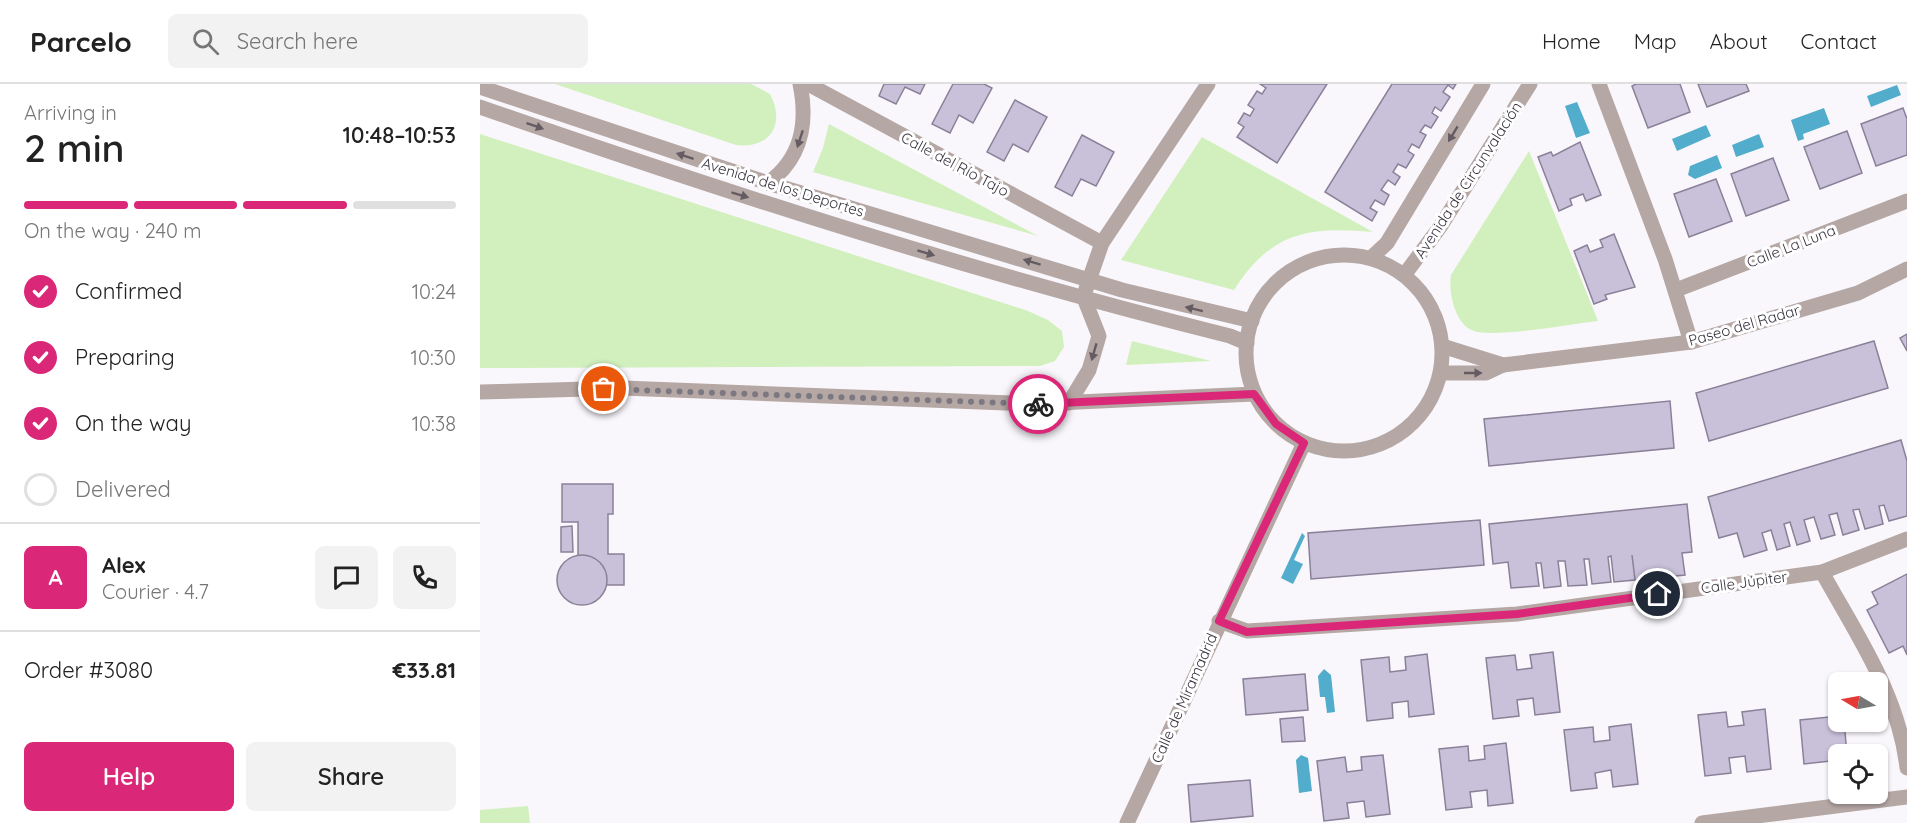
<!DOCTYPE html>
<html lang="en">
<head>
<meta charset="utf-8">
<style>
  :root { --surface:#fff; --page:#f2f2f2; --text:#222; --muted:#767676; --line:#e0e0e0; --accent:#db2777 }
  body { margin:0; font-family:Quicksand,sans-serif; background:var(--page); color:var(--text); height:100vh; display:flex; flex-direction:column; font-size:22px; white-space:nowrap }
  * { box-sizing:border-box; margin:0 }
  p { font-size:20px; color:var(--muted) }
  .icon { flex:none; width:33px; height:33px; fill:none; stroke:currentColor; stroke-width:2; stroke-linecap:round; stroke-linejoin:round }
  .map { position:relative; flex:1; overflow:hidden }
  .details { display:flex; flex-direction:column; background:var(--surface); width:480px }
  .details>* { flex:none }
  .needle { width:39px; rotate:280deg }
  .fabs { position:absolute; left:1348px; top:588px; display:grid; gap:12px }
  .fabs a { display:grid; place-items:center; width:60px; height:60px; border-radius:9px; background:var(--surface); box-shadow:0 2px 4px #0004; font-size:30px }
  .pin { position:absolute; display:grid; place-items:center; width:51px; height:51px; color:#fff; margin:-26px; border:3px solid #fff; border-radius:50%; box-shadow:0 2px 6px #0007 }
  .courier { position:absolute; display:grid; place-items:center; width:60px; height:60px; margin:-30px; border:4px solid #db2777; border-radius:50%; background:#fff; color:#222; box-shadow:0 2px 8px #0007 }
  .head em { font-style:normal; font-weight:600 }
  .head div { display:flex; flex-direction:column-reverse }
  .head { display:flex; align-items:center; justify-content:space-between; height:102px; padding:0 24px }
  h1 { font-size:39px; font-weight:600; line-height:45px }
  .bar { display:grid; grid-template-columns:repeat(4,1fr); gap:9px 6px; align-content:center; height:72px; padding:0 24px }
  .bar i { height:8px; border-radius:4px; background:var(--line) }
  .bar .on { background:var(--accent) }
  .bar p { grid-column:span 4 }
  .line { display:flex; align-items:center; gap:15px; padding:0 24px; border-top:2px solid var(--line) }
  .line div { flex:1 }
  .round { display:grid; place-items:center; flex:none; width:63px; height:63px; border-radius:9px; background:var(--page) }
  ol { padding:0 24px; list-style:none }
  li { display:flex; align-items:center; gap:18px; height:66px }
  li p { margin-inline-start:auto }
  li .icon { padding:6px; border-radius:50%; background:var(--accent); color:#fff; stroke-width:4 }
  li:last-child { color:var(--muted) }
  li i { width:33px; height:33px; border:3px solid var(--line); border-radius:50% }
  .action { display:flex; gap:12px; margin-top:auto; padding:12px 24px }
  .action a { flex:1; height:69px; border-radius:9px; background:var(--accent); color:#fff; font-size:24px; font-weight:600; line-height:69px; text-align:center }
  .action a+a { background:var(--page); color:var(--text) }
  header { display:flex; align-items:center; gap:36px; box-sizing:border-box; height:84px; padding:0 30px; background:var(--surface); border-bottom:2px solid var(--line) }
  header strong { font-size:28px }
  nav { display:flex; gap:33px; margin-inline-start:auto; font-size:21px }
  .search { width:420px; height:54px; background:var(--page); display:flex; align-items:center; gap:15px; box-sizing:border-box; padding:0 21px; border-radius:9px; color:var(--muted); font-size:22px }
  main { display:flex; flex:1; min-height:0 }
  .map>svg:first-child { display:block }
  .green { fill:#d1f0bd }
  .water { fill:#52accc }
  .building { fill:#c9c0da; stroke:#8a8199; stroke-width:1.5 }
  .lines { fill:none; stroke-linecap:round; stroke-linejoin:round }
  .minor { stroke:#b5a7a4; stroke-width:15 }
  .oneway { fill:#645c62 }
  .done { stroke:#7c7881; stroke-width:6; stroke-dasharray:0 10.8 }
  .route { stroke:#db2777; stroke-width:8 }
  .labels { text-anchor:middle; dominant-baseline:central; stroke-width:6; stroke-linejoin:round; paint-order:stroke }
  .street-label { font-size:15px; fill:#38343f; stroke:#fff }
</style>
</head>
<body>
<header>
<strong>Parcelo</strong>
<div class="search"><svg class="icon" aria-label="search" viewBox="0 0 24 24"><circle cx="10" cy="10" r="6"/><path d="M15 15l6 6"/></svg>Search here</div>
<nav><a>Home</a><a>Map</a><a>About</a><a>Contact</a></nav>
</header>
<main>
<section class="details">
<div class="head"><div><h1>2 min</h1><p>Arriving in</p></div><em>10:48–10:53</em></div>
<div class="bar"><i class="on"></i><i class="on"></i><i class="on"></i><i></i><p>On the way · 240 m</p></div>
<ol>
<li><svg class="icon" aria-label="check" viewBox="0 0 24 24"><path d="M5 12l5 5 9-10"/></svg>Confirmed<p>10:24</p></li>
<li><svg class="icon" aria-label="check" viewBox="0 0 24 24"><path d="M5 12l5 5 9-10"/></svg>Preparing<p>10:30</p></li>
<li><svg class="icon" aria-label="check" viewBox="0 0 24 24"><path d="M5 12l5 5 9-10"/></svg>On the way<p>10:38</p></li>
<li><i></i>Delivered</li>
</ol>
<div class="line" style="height:108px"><b class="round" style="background:var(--accent);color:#fff">A</b><div><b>Alex</b><p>Courier · 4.7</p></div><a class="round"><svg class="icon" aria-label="chat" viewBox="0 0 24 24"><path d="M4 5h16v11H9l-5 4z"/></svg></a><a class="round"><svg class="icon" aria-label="phone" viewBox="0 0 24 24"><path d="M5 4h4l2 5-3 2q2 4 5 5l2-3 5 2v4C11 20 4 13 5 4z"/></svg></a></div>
<div class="line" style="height:78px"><div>Order #3080</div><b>€33.81</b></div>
<div class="action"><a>Help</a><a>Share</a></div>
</section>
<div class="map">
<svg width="1427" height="739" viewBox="0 0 1427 739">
  <rect width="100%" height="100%" fill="#f9f7fc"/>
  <g class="green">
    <path d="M 75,0 L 271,0 L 290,10 C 306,40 290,65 256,61 Z"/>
    <polygon points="349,40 558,152 333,88 343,64"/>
    <polygon points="0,50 548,227 568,236 582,247 584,263 575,277 560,282 0,284"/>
    <path d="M 722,53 L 893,148 C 828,142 791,148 754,206 L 641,176 Z"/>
    <path d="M 1049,67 L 1118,237 C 1091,240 1017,254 994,247 C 975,241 968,208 971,191 Z"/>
    <polygon points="652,257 731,277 646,281"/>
    <polygon points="48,722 50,739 0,739 0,726"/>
  </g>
  <g class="water">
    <polygon points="1417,1 1421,11 1391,23 1387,12"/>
    <polygon points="1097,18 1110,49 1096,54 1085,22"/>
    <polygon points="1344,24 1350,40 1323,50 1324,55 1318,57 1311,36"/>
    <polygon points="1226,41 1231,52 1197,67 1192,55"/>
    <polygon points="1279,50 1284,63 1256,73 1252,61"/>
    <polygon points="1237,71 1242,84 1215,95 1208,91 1210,82"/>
    <polygon points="822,449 825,452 814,476 823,480 813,500 801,494"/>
    <polygon points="844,585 851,591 855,628 847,629 845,613 840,613 838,592"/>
    <polygon points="821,671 828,674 832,707 819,709 816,676"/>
  </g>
  <g class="building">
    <polygon points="404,0 445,0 440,10 425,3 416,20 399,12"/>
    <polygon points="473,0 504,0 512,4 493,39 479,31 470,49 452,40"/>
    <polygon points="847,0 797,79 757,53 764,43 758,39 764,29 770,32 774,25 768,21 777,7 782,10 786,4 780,0"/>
    <polygon points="912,0 976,0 973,5 968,1 963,8 970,13 961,27 955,23 952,29 958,33 951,44 945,41 940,48 946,51 939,64 932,60 928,67 934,71 926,84 918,80 913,88 920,93 915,101 908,96 901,106 909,111 904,121 895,116 890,124 897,128 892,137 845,108"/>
    <polygon points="1156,0 1200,0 1210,28 1168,44 1152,2"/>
    <polygon points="1218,0 1266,0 1269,7 1227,23"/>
    <polygon points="535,16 567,33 548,68 533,60 524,77 507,68"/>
    <polygon points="1423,24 1427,35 1427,71 1396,82 1381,40"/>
    <polygon points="1367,47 1382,89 1340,105 1324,63"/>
    <polygon points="602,51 634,68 616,102 601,95 592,112 575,103"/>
    <polygon points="1100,58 1121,111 1106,117 1103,110 1090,115 1092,121 1079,127 1058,73 1071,68 1073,72"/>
    <polygon points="1293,74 1309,116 1266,132 1251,90"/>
    <polygon points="1236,95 1252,137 1209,153 1194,110"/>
    <polygon points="1134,150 1155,203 1125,211 1127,215 1114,220 1094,167 1107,161 1110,168 1123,163 1120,156"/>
    <polygon points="1427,250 1427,267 1420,254"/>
    <polygon points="1394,257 1408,304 1229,357 1216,309"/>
    <polygon points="1190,317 1194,364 1009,382 1004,335"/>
    <polygon points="1421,356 1427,377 1427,432 1409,437 1404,421 1399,422 1403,440 1385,445 1379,425 1373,426 1379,446 1363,451 1357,429 1349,431 1355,451 1341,455 1334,433 1324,436 1330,457 1317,461 1310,438 1304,440 1310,462 1297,466 1291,446 1282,449 1287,466 1264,473 1257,449 1239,454 1228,413"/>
    <polygon points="82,400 133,400 133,430 128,430 128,470 144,470 144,501 98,501 98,438 82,438"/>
    <polygon points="1207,420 1212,468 1202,469 1205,491 1155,496 1152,471 1155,496 1134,498 1131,472 1128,473 1131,498 1112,500 1109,475 1104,475 1107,501 1088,502 1085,477 1078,477 1081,502 1064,504 1061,479 1056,479 1059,502 1031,504 1028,478 1013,480 1009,440"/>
    <polygon points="1000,436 1004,481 831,495 828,449"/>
    <polygon points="92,442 93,468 81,468 81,443"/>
    <circle cx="102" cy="496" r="25"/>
    <polygon points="1427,490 1427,571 1423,562 1409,569 1387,526 1398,520 1392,508"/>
    <polygon points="1073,568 1080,628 1055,631 1053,614 1037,616 1039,632 1013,635 1006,574 1035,571 1037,586 1052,584 1050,571"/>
    <polygon points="947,570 954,630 929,633 928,617 912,619 913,634 887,637 881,576 909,573 910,588 926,586 925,573"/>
    <polygon points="825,590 828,626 766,631 763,595"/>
    <polygon points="1285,625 1291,685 1267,688 1265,672 1249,674 1251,689 1225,692 1218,631 1246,628 1248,643 1264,641 1262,628"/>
    <polygon points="1359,632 1359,638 1364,638 1367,670 1359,670 1359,676 1324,680 1320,636"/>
    <polygon points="823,633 825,657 802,658 800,635"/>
    <polygon points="1151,640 1158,700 1133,703 1131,686 1115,689 1117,704 1091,707 1084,646 1113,643 1114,658 1130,656 1129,643"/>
    <polygon points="1026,659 1033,719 1008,722 1007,706 990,708 992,723 966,726 959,665 988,662 989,677 1005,675 1004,662"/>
    <polygon points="903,671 910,730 886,733 884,717 867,719 869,734 844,737 837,677 865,673 867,688 882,686 881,673"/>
    <polygon points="770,696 773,732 711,738 708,701"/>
  </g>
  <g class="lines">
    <g class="minor">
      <polyline points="328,0 622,159"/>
      <polyline points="1119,0 1185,175 1211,258"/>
      <polyline points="0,3 288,99 642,206 772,237"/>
      <path d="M 0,23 C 247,109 496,189 750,252 L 767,259"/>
      <path d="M 288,99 C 322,74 328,39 320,0"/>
      <circle cx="864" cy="269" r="98"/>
      <polyline points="891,174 907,159 1003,0"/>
      <polyline points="925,190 960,143 1050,0"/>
      <polyline points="606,205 622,159 728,0"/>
      <polyline points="1196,206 1427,117"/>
      <polyline points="962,262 1023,281"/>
      <polyline points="961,289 1006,289 1023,281 1211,258 1378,209 1427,185"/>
      <polyline points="0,308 143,304 554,320 774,310"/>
      <polyline points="589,319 609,286 619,252 604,214"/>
      <path d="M 1342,488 C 1376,550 1419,611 1427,684"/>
      <polyline points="739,537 767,547 1037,530 1342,488 1427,455"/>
      <polyline points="647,739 824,359"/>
      <polyline points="1222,739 1427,713"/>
    </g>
  </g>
  <defs><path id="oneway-solid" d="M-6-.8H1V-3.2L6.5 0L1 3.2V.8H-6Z" transform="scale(1.5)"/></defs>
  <g class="oneway">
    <use href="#oneway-solid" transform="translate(55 42) rotate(19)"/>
    <use href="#oneway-solid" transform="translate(973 50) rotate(121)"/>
    <use href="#oneway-solid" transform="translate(320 55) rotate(108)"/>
    <use href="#oneway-solid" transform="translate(205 72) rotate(-162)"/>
    <use href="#oneway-solid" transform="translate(260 111) rotate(17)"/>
    <use href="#oneway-solid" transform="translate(446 169) rotate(17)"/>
    <use href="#oneway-solid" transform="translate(552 178) rotate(-163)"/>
    <use href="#oneway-solid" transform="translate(714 225) rotate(-166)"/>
    <use href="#oneway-solid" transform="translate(614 268) rotate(106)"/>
    <use href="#oneway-solid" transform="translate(993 289)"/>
  </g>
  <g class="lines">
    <polyline class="done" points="124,305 558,320"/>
    <polyline class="route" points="558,320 774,310 796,340 824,359 739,537 767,548 1037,530 1178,510"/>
  </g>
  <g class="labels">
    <g class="street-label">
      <text transform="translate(475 80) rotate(28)">Calle del Río Tajo</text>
      <text transform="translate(988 96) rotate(-57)">Avenida de Circunvalación</text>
      <text transform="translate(303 103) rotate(17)">Avenida de los Deportes</text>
      <text transform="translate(1311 162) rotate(-21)">Calle La Luna</text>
      <text transform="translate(1264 241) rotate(-16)">Paseo del Radar</text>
      <text transform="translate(1264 498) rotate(-8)">Calle Júpiter</text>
      <text transform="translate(704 614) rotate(-66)">Calle de Miramadrid</text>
    </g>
  </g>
</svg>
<div class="fabs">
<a><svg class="needle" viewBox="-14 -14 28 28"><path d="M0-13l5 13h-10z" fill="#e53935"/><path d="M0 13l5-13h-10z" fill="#767676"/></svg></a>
<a><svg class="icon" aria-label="locate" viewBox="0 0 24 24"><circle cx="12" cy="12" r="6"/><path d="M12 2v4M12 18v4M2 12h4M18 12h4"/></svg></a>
</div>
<div class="pin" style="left:124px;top:305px;background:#ea580c"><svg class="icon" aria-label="bag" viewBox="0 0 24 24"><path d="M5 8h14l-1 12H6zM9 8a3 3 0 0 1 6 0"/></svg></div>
<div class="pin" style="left:1178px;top:510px;background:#1f2937"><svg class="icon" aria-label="home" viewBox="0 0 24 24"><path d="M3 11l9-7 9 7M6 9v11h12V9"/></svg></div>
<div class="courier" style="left:558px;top:320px"><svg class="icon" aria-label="bike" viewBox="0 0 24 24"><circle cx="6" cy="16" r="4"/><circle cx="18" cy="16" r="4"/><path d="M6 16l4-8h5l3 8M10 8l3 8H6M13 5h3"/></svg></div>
</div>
</main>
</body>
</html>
